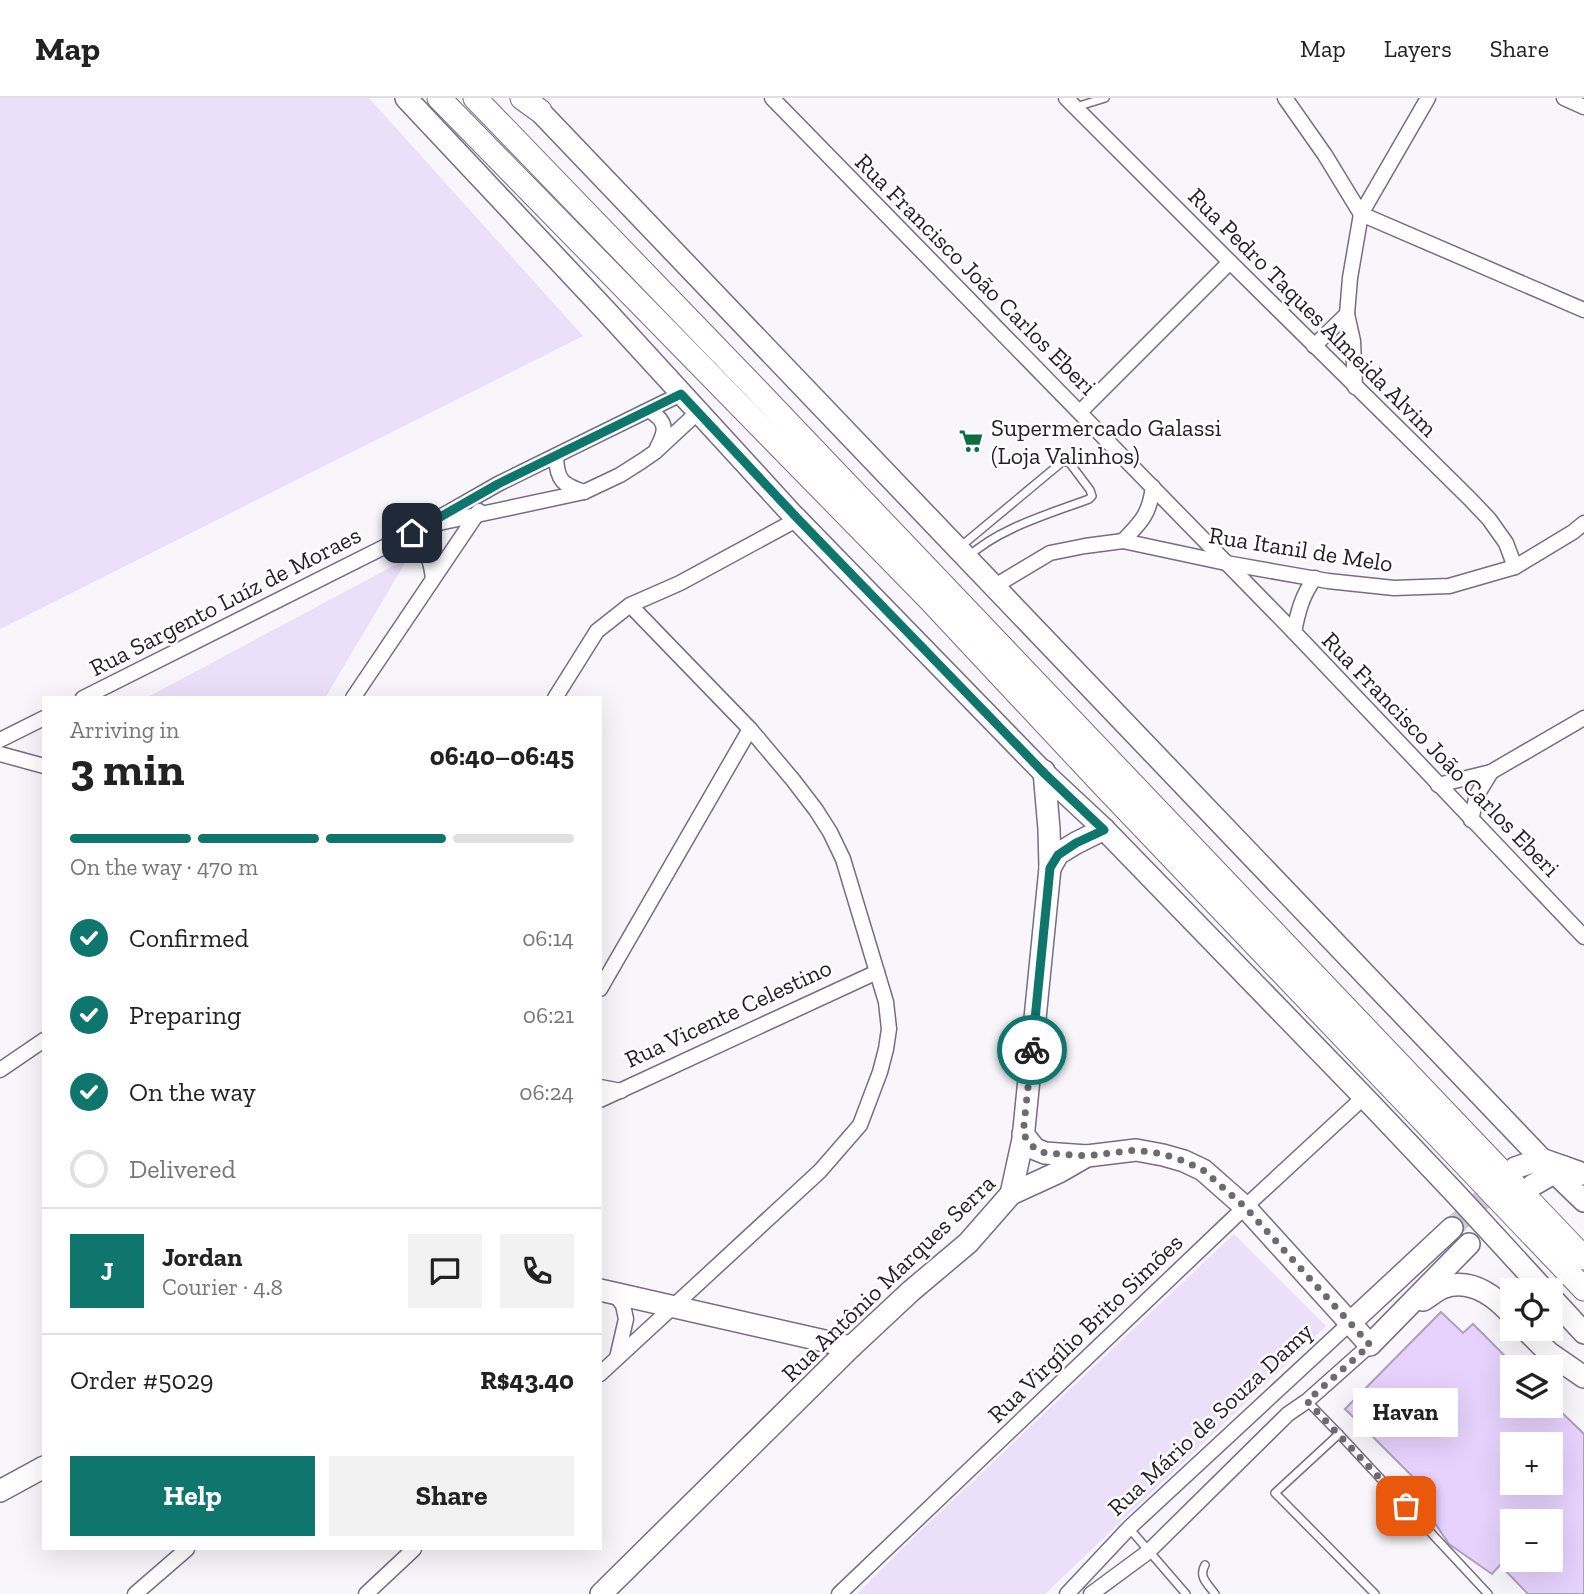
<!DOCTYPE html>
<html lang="en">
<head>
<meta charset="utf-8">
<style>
  :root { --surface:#fff; --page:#f2f2f2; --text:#222; --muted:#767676; --line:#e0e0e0; --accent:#0f766e }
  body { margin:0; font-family:"Zilla Slab",serif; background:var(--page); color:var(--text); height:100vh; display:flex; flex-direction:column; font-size:26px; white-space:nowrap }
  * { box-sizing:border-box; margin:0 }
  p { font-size:23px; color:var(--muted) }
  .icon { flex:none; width:38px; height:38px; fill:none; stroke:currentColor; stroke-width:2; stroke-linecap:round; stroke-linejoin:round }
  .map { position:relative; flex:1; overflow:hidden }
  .sheet { position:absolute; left:42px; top:598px; width:560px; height:854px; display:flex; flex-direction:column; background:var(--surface); border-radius:0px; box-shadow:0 7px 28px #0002 }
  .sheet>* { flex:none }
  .buttons { position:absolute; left:1500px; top:1180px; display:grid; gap:14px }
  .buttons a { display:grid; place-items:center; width:63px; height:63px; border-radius:0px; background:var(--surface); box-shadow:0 7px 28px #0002; font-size:35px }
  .pin { position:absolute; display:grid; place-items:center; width:60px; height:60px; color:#fff; margin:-30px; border-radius:14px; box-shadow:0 4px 10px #0006 }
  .courier { position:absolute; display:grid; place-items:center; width:70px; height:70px; margin:-35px; border:5px solid #0f766e; border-radius:50%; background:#fff; color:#222; box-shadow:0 2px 9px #0007 }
  .bubble { position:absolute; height:49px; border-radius:0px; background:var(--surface); box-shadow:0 7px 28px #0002; font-size:23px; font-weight:700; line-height:49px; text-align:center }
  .head em { font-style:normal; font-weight:700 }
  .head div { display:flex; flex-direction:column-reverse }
  .head { display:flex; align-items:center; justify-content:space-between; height:119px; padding:0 28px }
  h1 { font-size:46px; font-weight:700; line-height:52px }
  .bar { display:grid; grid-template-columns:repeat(4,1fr); gap:10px 7px; align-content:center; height:84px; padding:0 28px }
  .bar i { height:9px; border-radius:5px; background:var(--line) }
  .bar .active { background:var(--accent) }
  .bar p { grid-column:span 4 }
  .line { display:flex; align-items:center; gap:18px; padding:0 28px; border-top:2px solid var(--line) }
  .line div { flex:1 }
  .round { display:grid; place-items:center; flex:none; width:74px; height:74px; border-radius:0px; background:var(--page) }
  ol { padding:0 28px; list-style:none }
  li { display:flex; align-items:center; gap:21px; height:77px }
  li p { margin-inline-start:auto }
  li .icon { padding:7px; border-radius:50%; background:var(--accent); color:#fff; stroke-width:4 }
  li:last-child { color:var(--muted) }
  li i { width:38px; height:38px; border:4px solid var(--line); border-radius:50% }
  .cta { display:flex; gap:14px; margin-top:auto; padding:14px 28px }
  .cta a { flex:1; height:80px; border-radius:0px; background:var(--accent); color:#fff; font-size:28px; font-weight:700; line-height:80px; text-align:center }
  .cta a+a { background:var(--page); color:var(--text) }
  header { display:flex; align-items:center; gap:42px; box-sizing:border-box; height:98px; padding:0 35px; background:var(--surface); border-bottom:2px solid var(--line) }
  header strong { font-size:33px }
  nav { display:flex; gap:38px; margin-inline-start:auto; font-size:24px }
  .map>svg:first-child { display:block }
  .green { fill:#ebdffa }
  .building { fill:#e6d2fd; stroke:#aca0ba; stroke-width:2; fill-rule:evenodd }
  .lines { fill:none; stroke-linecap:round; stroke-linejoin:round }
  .secondary-tunnel { stroke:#cdcbd1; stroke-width:21; stroke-dasharray:21 10; stroke-linecap:butt }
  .lane-casing { stroke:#786c84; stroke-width:10 }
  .street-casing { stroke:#786c84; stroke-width:17 }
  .secondary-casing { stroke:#786c84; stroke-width:24 }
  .primary-casing { stroke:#786c84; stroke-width:25 }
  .lane { stroke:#fff; stroke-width:7 }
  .street { stroke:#fff; stroke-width:14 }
  .secondary { stroke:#fff; stroke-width:21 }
  .primary { stroke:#fff; stroke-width:23 }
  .done { stroke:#6d6a72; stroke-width:7; stroke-dasharray:0 12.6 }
  .route { stroke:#0f766e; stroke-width:9 }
  .labels { text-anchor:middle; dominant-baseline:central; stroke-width:5; stroke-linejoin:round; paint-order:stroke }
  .street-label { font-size:24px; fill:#221e28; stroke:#fff }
  .poi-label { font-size:24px; fill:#221e28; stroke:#fff; text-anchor:start }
</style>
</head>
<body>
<header>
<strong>Map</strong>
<nav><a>Map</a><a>Layers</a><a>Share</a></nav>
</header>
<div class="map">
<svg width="1584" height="1496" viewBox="0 0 1584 1496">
  <rect width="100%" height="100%" fill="#f8f6fb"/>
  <g class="green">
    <polygon points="0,0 369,0 583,238 0,531"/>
    <polygon points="408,460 325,600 146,600"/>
    <polygon points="1234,1136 1326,1228 1045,1496 857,1496 918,1435"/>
  </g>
  <path class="building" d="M 1441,1214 L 1463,1235 L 1473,1226 L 1516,1269 L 1512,1269 L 1512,1307 L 1550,1307 L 1550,1303 L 1584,1336 L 1584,1496 L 1528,1496 L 1500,1467 L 1492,1476 L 1449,1446 L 1422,1406 L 1431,1397 L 1345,1311 ZM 1512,1346 L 1550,1346 L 1550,1384 L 1512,1384 ZM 1512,1423 L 1550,1423 L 1550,1461 L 1512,1461 Z"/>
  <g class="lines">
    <polyline class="secondary-tunnel" points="1452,1130 1504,1081"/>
    <g class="lane-casing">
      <g id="lane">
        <polyline points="1076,9 1105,0"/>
        <path d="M 960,449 L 1062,364 L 1069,364 L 1090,392 L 1092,398 L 1089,401 C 1049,416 999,430 968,459"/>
        <polyline points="1307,1303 1339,1336 1275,1395 1375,1496"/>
        <polyline points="1339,1336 1488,1496"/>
        <polyline points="1129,1430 1186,1496"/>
        <path d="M 1205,1467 C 1198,1479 1208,1486 1215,1496"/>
      </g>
    </g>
    <g class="street-casing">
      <g id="street">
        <polyline points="772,0 1294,534 1584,839"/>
        <polyline points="1066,0 1230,164 1470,401 1489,421 1506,445 1515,469"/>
        <polyline points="1285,0 1325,57 1361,116 1584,212"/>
        <polyline points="1564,0 1584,9"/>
        <polyline points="1314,248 1347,216"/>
        <polyline points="1355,289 1353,243 1347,216 1350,180 1361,116 1428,0"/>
        <path d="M 650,313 C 668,324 666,333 657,350"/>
        <polyline points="1080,314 1230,164"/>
        <path d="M 556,359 C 557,383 563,387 584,394"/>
        <polyline points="439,425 584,394 620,377 642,363 655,354 698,314"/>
        <path d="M 412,435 C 426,448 431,462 433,481"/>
        <path d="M 1123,443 C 1142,423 1149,417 1153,389"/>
        <polyline points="995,488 1050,455 1085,448 1123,443 1226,465 1328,483 1394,490 1449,488 1515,469 1573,434 1584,425"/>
        <path d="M 1294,534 C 1298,514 1302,497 1315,480"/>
        <polyline points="83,600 412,435 498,386 681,296"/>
        <polyline points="353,600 479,413"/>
        <polyline points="555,600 597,533 630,507 680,485 798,421"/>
        <polyline points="0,642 44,620"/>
        <polyline points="0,656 44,668"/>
        <polyline points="1438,687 1491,674 1584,620"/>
        <polyline points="1471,722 1477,697 1491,674"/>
        <polyline points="600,891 750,631"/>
        <polyline points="0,972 44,942"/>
        <polyline points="600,989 621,993"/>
        <polyline points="600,1002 877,874"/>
        <polyline points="613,1194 623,1207 626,1221 617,1260"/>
        <polyline points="600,1276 820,1073 860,1027 880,974 886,951 889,931 886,904 877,874 843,761 830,734 816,712 793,682 750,631 630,507"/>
        <polyline points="135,1496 187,1451"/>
        <polyline points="366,1496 414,1451"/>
        <polyline points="839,1496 1245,1109 1364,999"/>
        <polyline points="1067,1496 1129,1430 1350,1225"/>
        <polyline points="1091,1496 1148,1454 1288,1316 1307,1303 1370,1247"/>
      </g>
    </g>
    <g class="secondary-casing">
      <g id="secondary">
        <polyline points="406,0 606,213 791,415 1045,676 1104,731 1364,999 1455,1095 1544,1192"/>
        <polyline points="527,0 1555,1075 1584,1103"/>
        <polyline points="1050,770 1058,756 1076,745 1104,731"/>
        <polyline points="1023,1036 1035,1051 1045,1055 1087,1058"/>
        <polyline points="1515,1070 1535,1063 1544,1062 1584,1076"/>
        <polyline points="1533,1087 1564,1069"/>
        <polyline points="1011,1096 1023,1041 1050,770 1049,731 1044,673"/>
        <polyline points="600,1192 851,1249"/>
        <polyline points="1550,1198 1584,1235"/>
        <path d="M 1423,1202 C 1429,1199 1435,1193 1442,1190 C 1470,1179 1494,1197 1512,1217"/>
        <polyline points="1350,1225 1452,1130"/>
        <polyline points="1524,1230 1549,1255 1584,1279"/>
        <polyline points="0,1393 44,1369"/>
        <polyline points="601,1496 851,1249 911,1193 968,1145 1011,1096 1059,1074 1087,1058 1136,1052 1163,1057 1184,1063 1203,1072 1245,1109 1370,1247 1469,1146"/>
      </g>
    </g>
    <g class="primary-casing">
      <g id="primary">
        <polyline points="439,0 929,501 1104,688 1584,1191"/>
        <polyline points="475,0 756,291 1584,1160"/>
        <polyline points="522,0 540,13"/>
      </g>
    </g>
    <use href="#lane" class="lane"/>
    <use href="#street" class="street"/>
    <use href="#secondary" class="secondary"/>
    <use href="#primary" class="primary"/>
  </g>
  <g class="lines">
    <polyline class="done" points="1032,952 1023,1036 1035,1051 1045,1055 1087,1058 1136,1052 1163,1056 1184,1063 1203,1072 1245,1109 1370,1247 1307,1303 1406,1408"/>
    <polyline class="route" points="412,435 498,386 681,296 798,421 1045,676 1104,732 1076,745 1058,757 1050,770 1032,952"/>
  </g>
  <defs>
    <g id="supermarket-bare" transform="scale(1.89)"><path d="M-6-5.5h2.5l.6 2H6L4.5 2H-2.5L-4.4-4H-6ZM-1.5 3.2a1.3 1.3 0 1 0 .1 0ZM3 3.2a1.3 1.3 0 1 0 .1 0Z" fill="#106d42" stroke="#fff" stroke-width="2.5" paint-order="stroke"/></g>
  </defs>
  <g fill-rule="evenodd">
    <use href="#supermarket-bare" x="971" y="343"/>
  </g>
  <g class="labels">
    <g class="street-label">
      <text transform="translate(976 176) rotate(45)">Rua Francisco João Carlos Eberi</text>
      <text transform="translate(1313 214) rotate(45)">Rua Pedro Taques Almeida Alvim</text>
      <text transform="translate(1301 451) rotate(9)">Rua Itanil de Melo</text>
      <text transform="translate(225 503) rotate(-27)">Rua Sargento Luíz de Moraes</text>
      <text transform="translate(1441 656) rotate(46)">Rua Francisco João Carlos Eberi</text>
      <text transform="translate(728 915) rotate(-25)">Rua Vicente Celestino</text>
      <text transform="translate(888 1180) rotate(-44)">Rua Antônio Marques Serra</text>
      <text transform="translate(1085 1230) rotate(-44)">Rua Virgílio Brito Simões</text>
      <text transform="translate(1210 1321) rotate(-43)">Rua Mário de Souza Damy</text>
    </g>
    <g class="poi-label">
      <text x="991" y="329">Supermercado Galassi<tspan x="991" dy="28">(Loja Valinhos)</tspan></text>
    </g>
  </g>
</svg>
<div class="buttons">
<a><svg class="icon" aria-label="locate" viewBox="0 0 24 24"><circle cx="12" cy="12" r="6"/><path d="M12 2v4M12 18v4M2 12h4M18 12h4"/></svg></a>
<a><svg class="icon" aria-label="layers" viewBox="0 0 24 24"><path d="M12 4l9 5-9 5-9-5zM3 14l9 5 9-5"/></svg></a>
<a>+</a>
<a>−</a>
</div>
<div class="pin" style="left:1406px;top:1408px;background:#ea580c"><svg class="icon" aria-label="bag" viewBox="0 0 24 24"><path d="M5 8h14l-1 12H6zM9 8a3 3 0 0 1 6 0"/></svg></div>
<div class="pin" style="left:412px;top:435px;background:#1f2937"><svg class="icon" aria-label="home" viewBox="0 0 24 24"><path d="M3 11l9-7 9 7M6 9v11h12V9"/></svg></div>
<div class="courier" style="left:1032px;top:952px"><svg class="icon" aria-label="bike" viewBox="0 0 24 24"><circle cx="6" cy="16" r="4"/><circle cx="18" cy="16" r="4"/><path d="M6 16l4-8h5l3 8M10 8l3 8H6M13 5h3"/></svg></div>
<div class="bubble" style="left:1353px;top:1290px;width:105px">Havan</div>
<section class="sheet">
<div class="head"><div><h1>3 min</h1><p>Arriving in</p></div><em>06:40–06:45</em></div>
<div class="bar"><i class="active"></i><i class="active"></i><i class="active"></i><i></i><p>On the way · 470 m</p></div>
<ol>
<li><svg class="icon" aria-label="check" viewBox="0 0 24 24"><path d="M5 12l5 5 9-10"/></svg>Confirmed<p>06:14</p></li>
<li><svg class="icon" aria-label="check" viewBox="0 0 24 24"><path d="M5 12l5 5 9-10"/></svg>Preparing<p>06:21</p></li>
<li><svg class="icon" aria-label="check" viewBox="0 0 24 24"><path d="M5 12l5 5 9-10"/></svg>On the way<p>06:24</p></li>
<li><i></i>Delivered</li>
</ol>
<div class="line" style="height:126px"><b class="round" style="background:var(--accent);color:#fff">J</b><div><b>Jordan</b><p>Courier · 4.8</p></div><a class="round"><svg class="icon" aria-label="chat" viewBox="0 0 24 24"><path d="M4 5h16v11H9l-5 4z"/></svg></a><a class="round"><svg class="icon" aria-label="phone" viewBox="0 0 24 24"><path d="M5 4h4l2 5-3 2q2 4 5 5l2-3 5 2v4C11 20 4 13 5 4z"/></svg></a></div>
<div class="line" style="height:91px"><div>Order #5029</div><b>R$43.40</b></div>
<div class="cta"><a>Help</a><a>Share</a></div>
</section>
</div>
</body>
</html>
